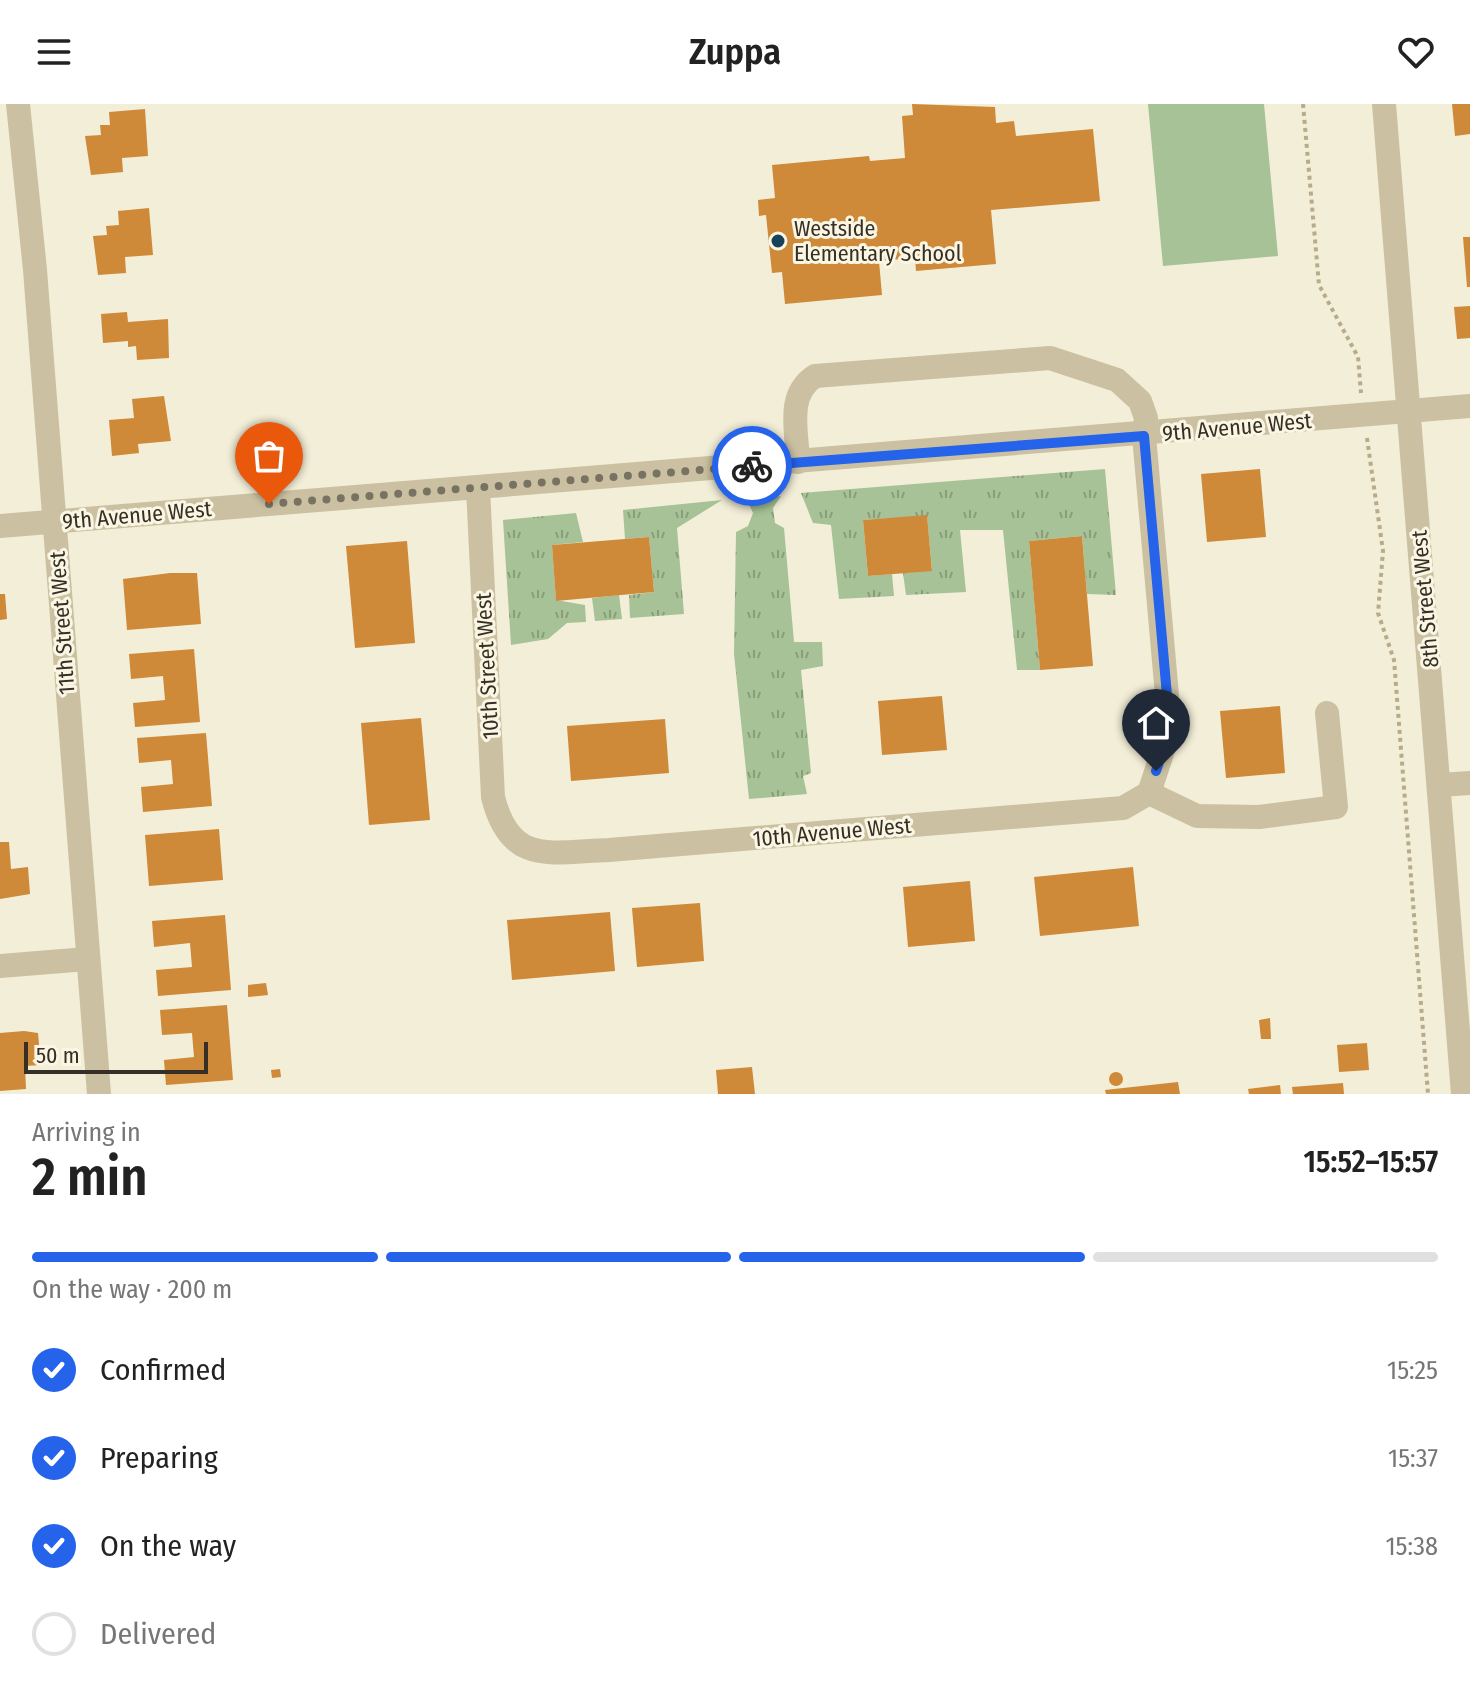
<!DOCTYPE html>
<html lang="en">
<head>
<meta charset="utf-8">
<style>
  :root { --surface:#fff; --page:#f6f6f6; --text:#222; --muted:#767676; --line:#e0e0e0; --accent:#2563eb }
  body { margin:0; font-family:"Fira Sans Condensed",sans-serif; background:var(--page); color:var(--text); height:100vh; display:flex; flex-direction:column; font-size:30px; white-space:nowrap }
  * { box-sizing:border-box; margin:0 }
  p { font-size:26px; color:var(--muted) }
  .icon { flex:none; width:44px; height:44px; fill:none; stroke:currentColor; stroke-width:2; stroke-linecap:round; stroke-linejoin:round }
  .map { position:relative; height:990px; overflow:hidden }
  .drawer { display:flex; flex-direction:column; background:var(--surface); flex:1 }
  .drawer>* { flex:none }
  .scale { position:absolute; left:24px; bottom:20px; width:184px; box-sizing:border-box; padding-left:8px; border:4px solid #352f25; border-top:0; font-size:22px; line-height:28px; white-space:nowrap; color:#352f25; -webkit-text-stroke:6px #faf6e3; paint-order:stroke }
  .pin { position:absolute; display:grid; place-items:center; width:68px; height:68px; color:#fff; margin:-82px -34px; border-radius:50% 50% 50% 0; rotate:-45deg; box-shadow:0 0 8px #0007 }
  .pin .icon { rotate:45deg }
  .courier { position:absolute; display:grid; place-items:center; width:80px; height:80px; margin:-40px; border:6px solid #2563eb; border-radius:50%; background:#fff; color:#222; box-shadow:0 2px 10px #0007 }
  .overview em { font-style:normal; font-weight:600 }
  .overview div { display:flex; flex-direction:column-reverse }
  .overview { display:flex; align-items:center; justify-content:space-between; height:136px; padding:0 32px }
  h1 { font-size:52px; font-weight:600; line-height:60px }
  .bar { display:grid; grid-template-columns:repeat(4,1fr); gap:12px 8px; align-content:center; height:96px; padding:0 32px }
  .bar i { height:10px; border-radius:6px; background:var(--line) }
  .bar .on { background:var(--accent) }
  .bar p { grid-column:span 4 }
  ol { padding:0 32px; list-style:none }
  li { display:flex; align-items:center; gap:24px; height:88px }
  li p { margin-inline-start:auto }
  li .icon { padding:8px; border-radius:50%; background:var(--accent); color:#fff; stroke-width:4 }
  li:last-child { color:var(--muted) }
  li i { width:44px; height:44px; border:4px solid var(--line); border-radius:50% }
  header { display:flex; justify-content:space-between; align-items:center; height:104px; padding:0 32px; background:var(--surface); font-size:36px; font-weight:600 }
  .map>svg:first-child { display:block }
  .grass { fill:url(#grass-tufts) }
  .park { fill:#a6c296 }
  .building { fill:#ce8939 }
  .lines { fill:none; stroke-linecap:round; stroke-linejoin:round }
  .path { stroke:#b7ab8c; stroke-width:4; stroke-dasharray:4 4; stroke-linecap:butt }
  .minor { stroke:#cbc1a2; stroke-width:24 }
  .done { stroke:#787263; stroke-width:8; stroke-dasharray:0 14.4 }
  .route { stroke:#2563eb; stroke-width:10 }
  .poi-dot { fill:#184259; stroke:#faf6e3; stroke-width:3 }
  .labels { text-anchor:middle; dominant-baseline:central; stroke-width:6; stroke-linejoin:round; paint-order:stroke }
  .poi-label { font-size:22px; fill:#352f25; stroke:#faf6e3; text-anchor:start }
  .street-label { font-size:22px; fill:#352f25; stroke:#faf6e3 }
</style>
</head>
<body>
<header><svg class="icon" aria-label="menu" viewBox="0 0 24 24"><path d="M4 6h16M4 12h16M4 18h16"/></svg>Zuppa<svg class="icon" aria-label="heart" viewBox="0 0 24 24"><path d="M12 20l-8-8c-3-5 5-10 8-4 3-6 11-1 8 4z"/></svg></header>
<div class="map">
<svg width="1470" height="990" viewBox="0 0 1470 990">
  <defs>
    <pattern id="grass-tufts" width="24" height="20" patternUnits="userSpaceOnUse" patternTransform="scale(2)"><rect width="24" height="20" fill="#a6c296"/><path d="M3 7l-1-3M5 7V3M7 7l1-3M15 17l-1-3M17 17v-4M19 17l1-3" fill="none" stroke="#889e7a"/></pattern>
  </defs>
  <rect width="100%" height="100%" fill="#f3eed7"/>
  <g class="grass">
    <polygon points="1105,365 1116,491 1087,490 1082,432 1029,437 1040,566 1017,566 1003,426 960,426 966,488 906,491 903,469 932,466 927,412 863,416 868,472 892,470 894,492 839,495 831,421 813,419 801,389"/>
    <polygon points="781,392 773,404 775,419 784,424 794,538 822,538 823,562 801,566 811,669 803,672 807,690 749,695 734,550 736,428 748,422 753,409 747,396"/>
    <polygon points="722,396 677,424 684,510 630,514 629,491 654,488 649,433 625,435 623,406"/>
    <polygon points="576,409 583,438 552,441 556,496 585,501 586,518 567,519 548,535 511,541 503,416"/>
    <polygon points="619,491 622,515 595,517 592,494"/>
  </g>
  <polygon class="park" points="1148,0 1264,0 1278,152 1163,162"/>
  <g class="building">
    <polygon points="912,0 995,3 996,19 1014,17 1016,32 1093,25 1100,97 991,106 996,160 916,167 915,154 879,157 882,191 785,200 782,168 772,169 766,111 759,112 758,96 775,94 772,61 869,52 870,57 905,54 902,12 913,11"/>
    <polygon points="1452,0 1470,0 1470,30 1455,32"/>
    <polygon points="145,5 148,52 122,54 123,68 91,71 85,32 101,31 100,21 110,21 109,8"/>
    <polygon points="149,104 153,151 125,153 126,169 98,171 93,132 107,131 106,122 119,121 118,107"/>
    <polygon points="1463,133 1470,133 1470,183 1467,183"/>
    <polygon points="1470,202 1470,234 1457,235 1454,203"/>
    <polygon points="127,208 128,218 168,215 169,254 137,256 136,242 128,243 128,237 103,239 101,210"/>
    <polygon points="164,292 171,337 138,340 139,349 112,352 109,316 134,314 132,295"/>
    <polygon points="1260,365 1266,433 1207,438 1201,370"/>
    <polygon points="927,411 932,467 868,472 863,416"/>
    <polygon points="1082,432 1093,562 1040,566 1029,437"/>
    <polygon points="649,433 654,488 556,497 552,441"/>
    <polygon points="407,437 415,539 355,544 346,442"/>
    <polygon points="170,469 197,469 201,520 127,526 123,475"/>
    <polygon points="0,490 5,490 7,515 0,516"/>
    <polygon points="194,545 200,618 135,623 133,599 165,596 163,572 131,575 129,550"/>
    <polygon points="942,592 947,646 882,651 878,597"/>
    <polygon points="1280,602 1285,669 1226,674 1220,607"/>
    <polygon points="421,614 430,716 369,721 361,619"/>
    <polygon points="665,615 669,669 571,677 567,622"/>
    <polygon points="206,629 212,702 143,708 141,683 173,680 171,656 139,659 137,634"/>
    <polygon points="219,725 223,776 149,782 145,731"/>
    <polygon points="0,738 9,738 11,765 28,763 30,790 0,795"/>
    <polygon points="1133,763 1139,822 1040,832 1034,773"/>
    <polygon points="970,777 975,837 908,843 903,783"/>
    <polygon points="700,799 704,857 637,863 632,804"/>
    <polygon points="610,808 615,867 512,876 507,816"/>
    <polygon points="225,811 231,886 158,892 156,866 192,863 190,839 154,843 152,817"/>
    <polygon points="266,879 268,891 248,893 248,881"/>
    <polygon points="227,901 233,976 166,981 164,956 194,953 192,929 162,931 160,906"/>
    <polygon points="1270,914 1271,935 1261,935 1259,916"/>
    <polygon points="24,927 38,929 41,961 25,962 26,985 0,987 0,929"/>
    <polygon points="1367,939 1369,966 1339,968 1337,941"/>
    <polygon points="752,963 755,990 718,990 716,966"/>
    <polygon points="280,965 281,973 272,974 271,966"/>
    <circle cx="1116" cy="975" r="7"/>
    <polygon points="1178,978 1180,990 1106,990 1105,986"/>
    <polygon points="1343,979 1344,990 1293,990 1292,983"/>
    <polygon points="1280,981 1281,990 1249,990 1248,985"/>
  </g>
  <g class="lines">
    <g class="path">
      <polyline points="1303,0 1319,181 1358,253 1361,289"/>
      <polyline points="1367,334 1383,447 1378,509 1394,556 1428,990"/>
    </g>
    <g class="minor">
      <polyline points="18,0 35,166 99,990"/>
      <polyline points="1384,0 1463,990"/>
      <path d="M 798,358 C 797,326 786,291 815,272 L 1050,254 L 1117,276 L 1140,297 L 1146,314 L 1144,332 L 1170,625 L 1149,689"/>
      <path d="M 478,384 L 493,693 C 510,762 550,748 609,746 L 1123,704 L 1149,689"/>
      <polyline points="0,422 1470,302"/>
      <polyline points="1440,681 1470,679"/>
      <polyline points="1149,689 1197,712 1259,713 1336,703 1327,609"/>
      <polyline points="0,862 87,855"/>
    </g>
  </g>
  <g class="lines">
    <polyline class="done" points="269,400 752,362"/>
    <polyline class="route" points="752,362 1144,332 1170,625 1156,667"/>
  </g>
  <circle class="poi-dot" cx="778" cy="137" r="8"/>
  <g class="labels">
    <g class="poi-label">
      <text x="794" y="124">Westside<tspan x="794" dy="25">Elementary School</tspan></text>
    </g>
    <g class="street-label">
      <text transform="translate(1237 323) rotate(-5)">9th Avenue West</text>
      <text transform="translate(137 411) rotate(-5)">9th Avenue West</text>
      <text transform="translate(1425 495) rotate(-95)">8th Street West</text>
      <text transform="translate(62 519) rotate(-94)">11th Street West</text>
      <text transform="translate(487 562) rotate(-93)">10th Street West</text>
      <text transform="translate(832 728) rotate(-5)">10th Avenue West</text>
    </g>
  </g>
</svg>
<div class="scale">50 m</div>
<div class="pin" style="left:269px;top:400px;background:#ea580c"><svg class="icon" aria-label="bag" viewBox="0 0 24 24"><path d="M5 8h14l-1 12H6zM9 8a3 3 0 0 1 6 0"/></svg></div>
<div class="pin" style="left:1156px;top:667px;background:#1f2937"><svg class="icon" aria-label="home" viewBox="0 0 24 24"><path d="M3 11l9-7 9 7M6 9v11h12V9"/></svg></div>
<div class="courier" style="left:752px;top:362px"><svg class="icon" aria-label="bike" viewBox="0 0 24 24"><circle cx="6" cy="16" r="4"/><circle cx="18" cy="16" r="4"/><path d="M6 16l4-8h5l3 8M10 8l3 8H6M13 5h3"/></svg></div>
</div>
<section class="drawer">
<div class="overview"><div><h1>2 min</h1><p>Arriving in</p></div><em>15:52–15:57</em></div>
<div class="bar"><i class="on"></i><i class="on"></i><i class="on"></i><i></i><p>On the way · 200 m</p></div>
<ol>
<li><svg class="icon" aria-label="check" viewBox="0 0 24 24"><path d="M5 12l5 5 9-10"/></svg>Confirmed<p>15:25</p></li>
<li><svg class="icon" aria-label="check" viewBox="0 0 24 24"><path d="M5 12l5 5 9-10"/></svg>Preparing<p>15:37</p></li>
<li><svg class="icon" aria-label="check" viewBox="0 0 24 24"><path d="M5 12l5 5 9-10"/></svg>On the way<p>15:38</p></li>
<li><i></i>Delivered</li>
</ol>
</section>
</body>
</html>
